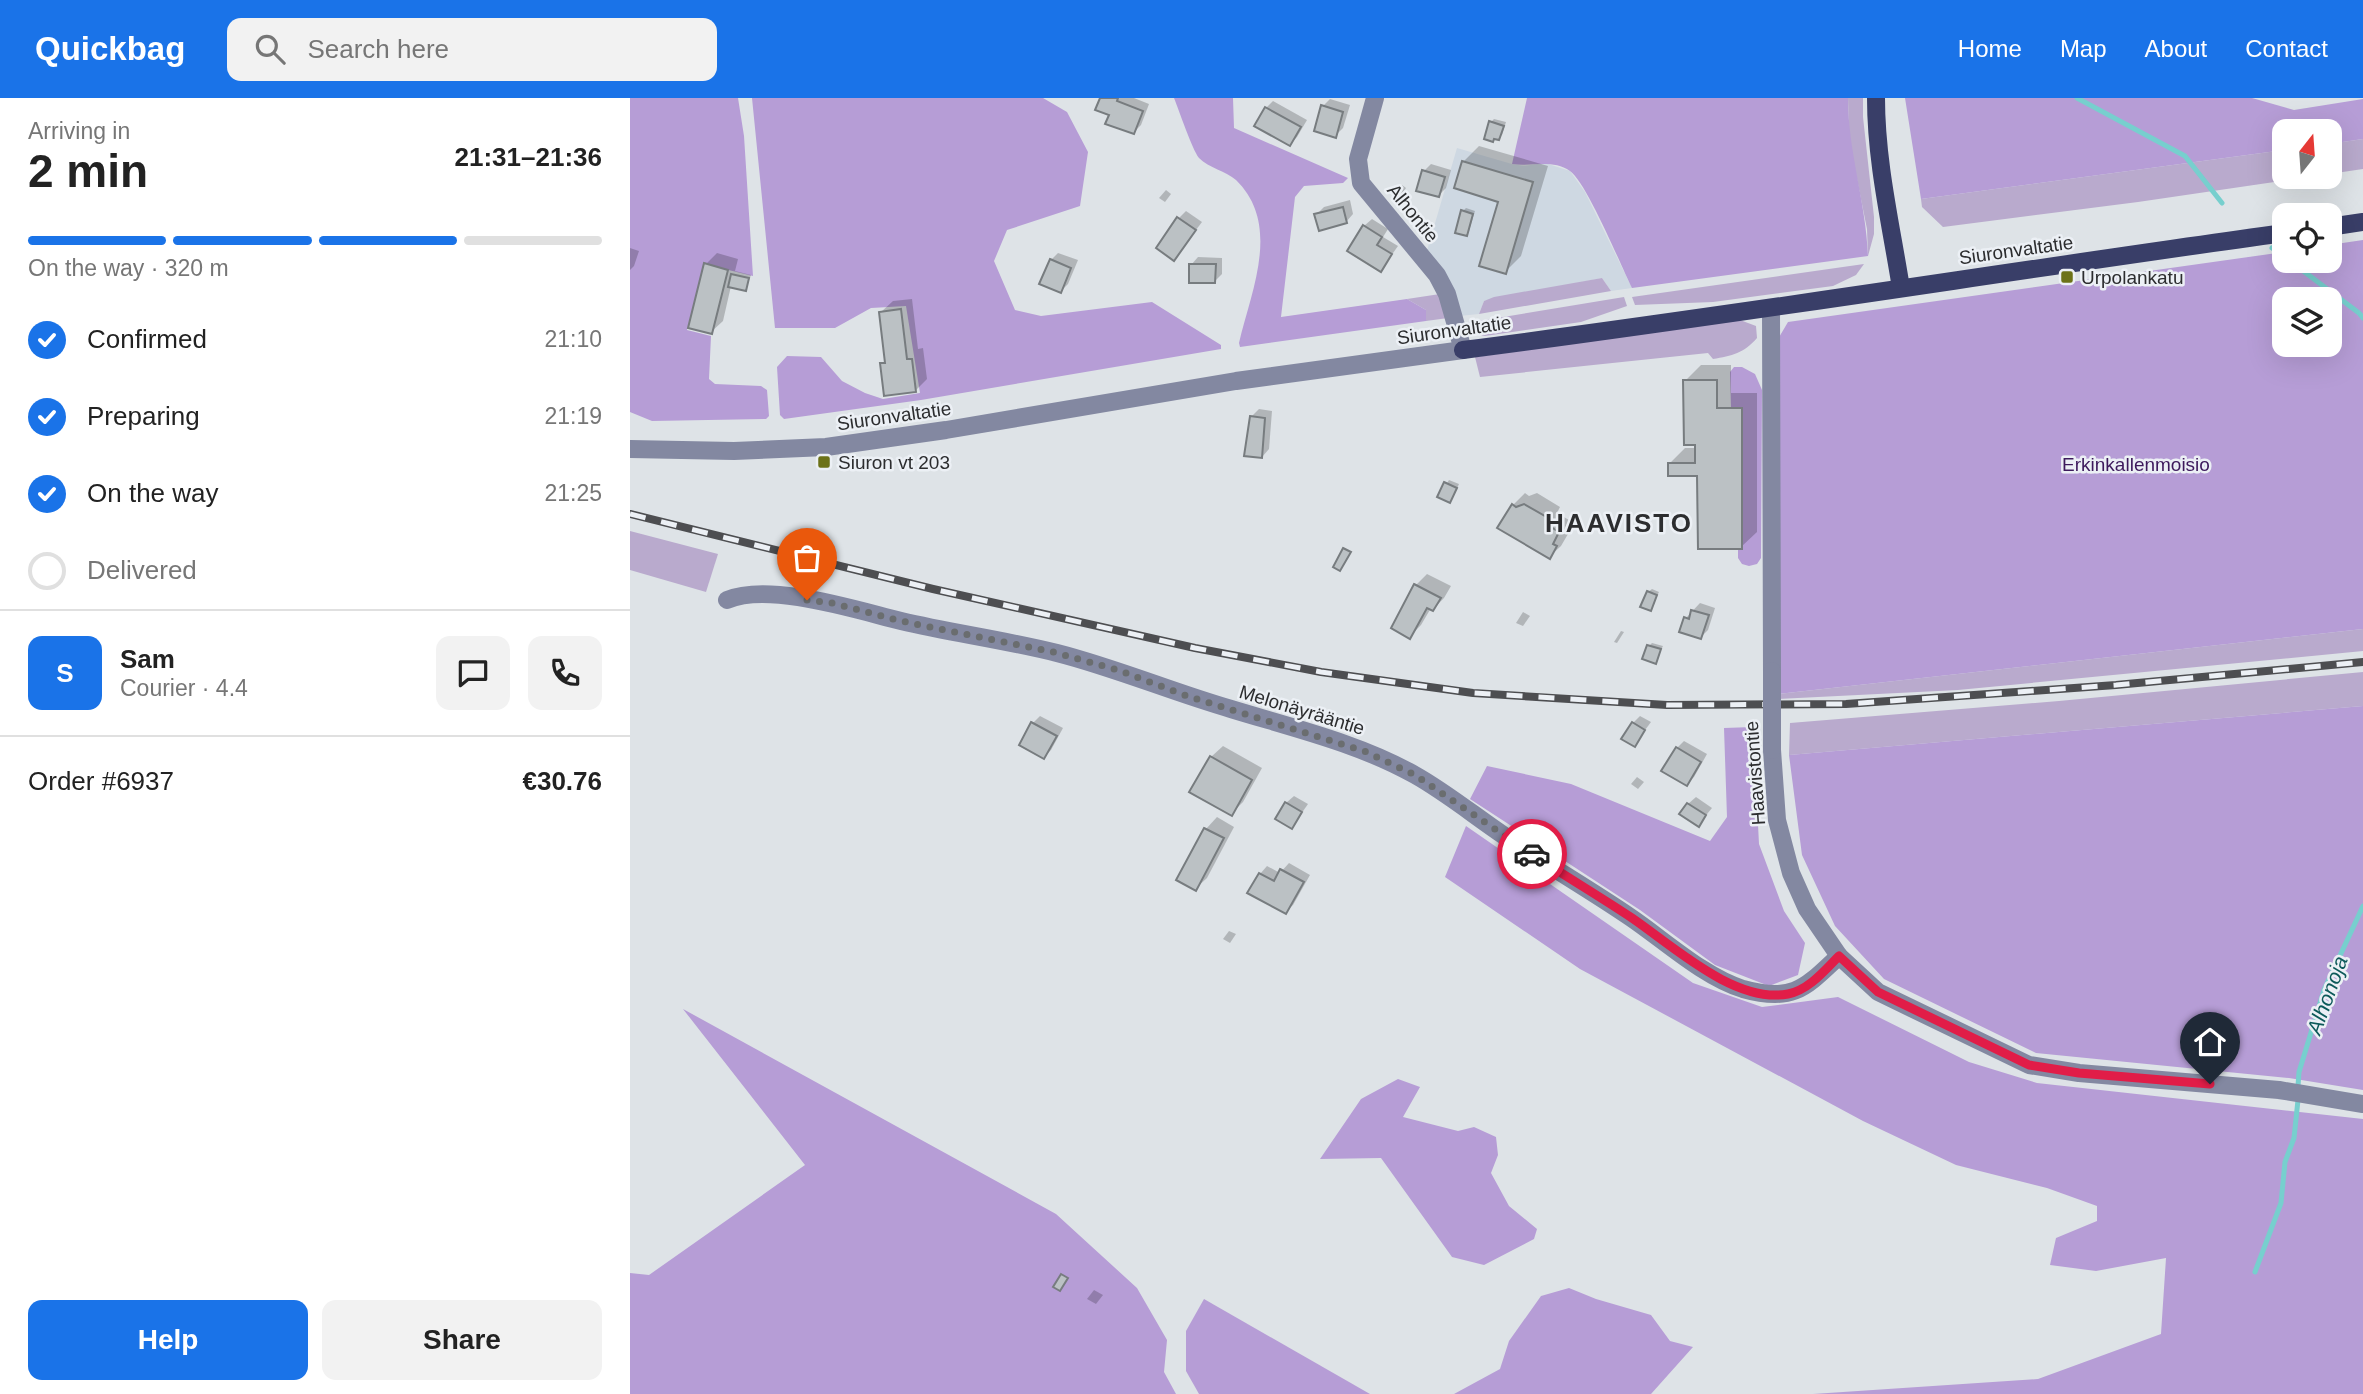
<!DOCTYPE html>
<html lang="en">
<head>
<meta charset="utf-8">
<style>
  :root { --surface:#fff; --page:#f2f2f2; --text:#222; --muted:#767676; --line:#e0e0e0; --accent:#1a73e8 }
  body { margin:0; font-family:Helvetica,sans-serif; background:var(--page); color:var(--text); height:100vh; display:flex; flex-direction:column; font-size:26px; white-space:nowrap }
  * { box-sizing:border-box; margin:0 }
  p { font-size:23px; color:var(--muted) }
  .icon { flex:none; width:38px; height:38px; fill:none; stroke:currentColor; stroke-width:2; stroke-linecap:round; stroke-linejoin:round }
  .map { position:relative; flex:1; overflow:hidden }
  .panel { display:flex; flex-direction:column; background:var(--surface); width:630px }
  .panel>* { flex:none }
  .needle { width:46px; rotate:17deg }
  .tools { position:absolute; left:1642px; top:21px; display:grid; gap:14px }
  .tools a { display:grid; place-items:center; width:70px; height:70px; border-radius:14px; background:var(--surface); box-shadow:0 7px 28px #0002; font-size:35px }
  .pin { position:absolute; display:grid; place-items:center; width:60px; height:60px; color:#fff; margin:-72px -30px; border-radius:50% 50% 50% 0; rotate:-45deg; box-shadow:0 0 7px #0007 }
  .pin .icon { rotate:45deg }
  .courier { position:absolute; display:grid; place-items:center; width:70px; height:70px; margin:-35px; border:5px solid #e11d48; border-radius:50%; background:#fff; color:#222; box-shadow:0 2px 9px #0007 }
  .head em { font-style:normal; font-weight:800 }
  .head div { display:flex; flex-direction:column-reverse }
  .head { display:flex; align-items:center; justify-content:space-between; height:119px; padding:0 28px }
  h1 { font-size:46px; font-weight:800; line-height:52px }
  .bar { display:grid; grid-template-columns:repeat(4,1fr); gap:10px 7px; align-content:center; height:84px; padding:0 28px }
  .bar i { height:9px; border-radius:5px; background:var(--line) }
  .bar .current { background:var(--accent) }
  .bar p { grid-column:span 4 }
  .line { display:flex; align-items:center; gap:18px; padding:0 28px; border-top:2px solid var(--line) }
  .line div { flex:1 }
  .round { display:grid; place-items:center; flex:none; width:74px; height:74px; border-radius:14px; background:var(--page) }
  ol { padding:0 28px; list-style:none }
  li { display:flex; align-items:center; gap:21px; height:77px }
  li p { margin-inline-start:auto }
  li .icon { padding:7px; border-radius:50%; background:var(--accent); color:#fff; stroke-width:4 }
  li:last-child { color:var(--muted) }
  li i { width:38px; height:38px; border:4px solid var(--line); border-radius:50% }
  .action { display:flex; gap:14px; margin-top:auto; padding:14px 28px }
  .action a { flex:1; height:80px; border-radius:14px; background:var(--accent); color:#fff; font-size:28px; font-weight:800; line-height:80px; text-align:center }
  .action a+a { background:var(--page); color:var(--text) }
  header { display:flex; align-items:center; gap:42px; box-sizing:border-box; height:98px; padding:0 35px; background:var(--accent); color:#fff }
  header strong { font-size:33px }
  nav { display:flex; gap:38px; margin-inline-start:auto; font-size:24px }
  .search { width:490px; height:63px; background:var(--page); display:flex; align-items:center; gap:18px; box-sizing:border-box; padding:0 24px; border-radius:14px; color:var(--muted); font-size:26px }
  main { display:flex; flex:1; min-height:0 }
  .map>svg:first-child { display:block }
  .built { fill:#ced8e2 }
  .green { fill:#b9aacd }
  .forest { fill:#b69dd6; fill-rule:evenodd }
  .shadow { fill:#0003 }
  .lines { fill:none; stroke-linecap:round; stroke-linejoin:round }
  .stream { stroke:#77cfce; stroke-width:5 }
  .building { fill:#bbc1c4; stroke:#777c7f; stroke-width:2 }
  .minor { stroke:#8388a1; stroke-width:18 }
  .major { stroke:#393e68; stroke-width:18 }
  .rail-casing { stroke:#4d4e51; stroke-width:8 }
  .rail { stroke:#ecf0f5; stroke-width:5; stroke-dasharray:16; stroke-linecap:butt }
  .minor-bridge { stroke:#8388a1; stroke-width:18 }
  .done { stroke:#6a6d6f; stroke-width:7; stroke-dasharray:0 12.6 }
  .route { stroke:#e11d48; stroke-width:9 }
  .poi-dot { fill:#6c7218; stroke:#ecf0f5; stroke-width:2.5 }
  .labels { text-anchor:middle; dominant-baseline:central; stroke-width:5; stroke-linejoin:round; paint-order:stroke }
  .street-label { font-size:19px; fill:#2c2d2f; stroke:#ecf0f5 }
  .poi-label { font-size:19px; fill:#2c2d2f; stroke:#ecf0f5; text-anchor:start }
  .park-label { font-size:19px; fill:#3d1a5c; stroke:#ecf0f5 }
  .water-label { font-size:21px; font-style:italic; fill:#0d5a5a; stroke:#ecf0f5 }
  .district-label { font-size:26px; font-weight:bold; letter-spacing:2px; fill:#2c2d2f; stroke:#ecf0f5 }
</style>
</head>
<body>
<header>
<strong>Quickbag</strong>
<div class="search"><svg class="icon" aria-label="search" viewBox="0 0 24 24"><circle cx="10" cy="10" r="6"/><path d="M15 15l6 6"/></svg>Search here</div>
<nav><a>Home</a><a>Map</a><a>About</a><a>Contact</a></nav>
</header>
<main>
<section class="panel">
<div class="head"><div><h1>2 min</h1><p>Arriving in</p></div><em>21:31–21:36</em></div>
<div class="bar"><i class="current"></i><i class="current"></i><i class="current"></i><i></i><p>On the way · 320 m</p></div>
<ol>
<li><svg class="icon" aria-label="check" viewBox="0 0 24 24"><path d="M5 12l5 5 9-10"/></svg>Confirmed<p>21:10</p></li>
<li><svg class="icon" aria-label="check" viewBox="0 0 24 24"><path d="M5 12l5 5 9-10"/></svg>Preparing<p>21:19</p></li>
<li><svg class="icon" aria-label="check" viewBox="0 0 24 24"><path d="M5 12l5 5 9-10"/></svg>On the way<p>21:25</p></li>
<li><i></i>Delivered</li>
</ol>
<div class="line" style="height:126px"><b class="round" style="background:var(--accent);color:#fff">S</b><div><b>Sam</b><p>Courier · 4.4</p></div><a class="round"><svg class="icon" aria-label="chat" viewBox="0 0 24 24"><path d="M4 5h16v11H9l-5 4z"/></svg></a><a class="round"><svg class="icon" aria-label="phone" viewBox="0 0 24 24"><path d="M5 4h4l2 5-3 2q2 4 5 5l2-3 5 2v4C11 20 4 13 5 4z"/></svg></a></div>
<div class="line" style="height:91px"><div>Order #6937</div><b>€30.76</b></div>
<div class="action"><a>Help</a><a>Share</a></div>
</section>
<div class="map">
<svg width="1733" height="1296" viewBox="0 0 1733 1296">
  <rect width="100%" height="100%" fill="#dee3e7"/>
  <polygon class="built" points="827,50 882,66 894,68 915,65 940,73 955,94 1002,190 981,193 972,180 854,203 849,216 829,218 796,156"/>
  <g class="green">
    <polygon points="1218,0 1233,0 1233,19 1244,119 1244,136 1238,158 1237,131 1219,41"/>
    <polygon points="1733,41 1733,71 1699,76 1699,46"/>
    <polygon points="1654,52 1654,79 1678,79 1508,104 1313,129 1292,109 1291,101"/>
    <polygon points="1234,166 1226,177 1203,188 1083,204 1005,207 1002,199"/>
    <polygon points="972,180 981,193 849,216 854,203 864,199"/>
    <polygon points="810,196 818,220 796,223 796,212 777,201"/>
    <polygon points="994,199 997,208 951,224 855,238 845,236 837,225"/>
    <path d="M 1110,222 L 1126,228 L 1127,240 C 1114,255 1102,258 1083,261 L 1078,255 L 850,279 L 845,259 Z"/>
    <polygon points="0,433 88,456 76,494 0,472"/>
    <polygon points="1733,531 1733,553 1328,592 1148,601 1148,596"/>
    <polygon points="1733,574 1733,608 1159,657 1160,625 1429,603"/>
  </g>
  <g class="forest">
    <polygon points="0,0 108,0 114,38 123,178 74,166 57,232 81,238 79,281 85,286 131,288 137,292 139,318 136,321 22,323 0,314"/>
    <polygon points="122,0 413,0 437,14 458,54 450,108 377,132 364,163 385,212 411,218 522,204 591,247 591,251 291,302 154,321 150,317 147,269 157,258 191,259 212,283 235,295 253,301 290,295 276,208 241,210 205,230 145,230"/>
    <path d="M 544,0 L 603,0 L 604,30 L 718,80 L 713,85 L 674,88 L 665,99 L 651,219 L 777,201 L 796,212 L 796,223 L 610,249 L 609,245 C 621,193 652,127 606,82 C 596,73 579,70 569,60 C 562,51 549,12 544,0 Z"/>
    <path d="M 897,0 L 1218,0 C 1218,54 1236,104 1238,158 L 1002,190 C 991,168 957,85 940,73 C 923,61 901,69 882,66 Z"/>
    <polygon points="1275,0 1622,0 1664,12 1733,1 1733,41 1699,46 1699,33 1654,33 1654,52 1291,101"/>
    <path d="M 1733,142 L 1733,531 L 1148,596 L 1148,241 L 1158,224 L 1654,154 L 1654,163 L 1699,163 L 1699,147 ZM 1654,201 L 1699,201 L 1699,247 L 1654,247 Z"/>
    <polygon points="1104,269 1112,269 1125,276 1132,292 1131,460 1127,466 1119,468 1112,466 1108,460 1108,451 1112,451 1112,310 1101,310 1100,274"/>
    <polygon points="1733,608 1733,992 1659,980 1406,955 1254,881 1205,828 1172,757 1159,657"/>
    <polygon points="1123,629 1129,746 1154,813 1175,845 1168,877 1139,888 1085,867 1010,812 840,701 857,668 941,686 1080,743 1097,719 1094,630"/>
    <polygon points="836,728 1063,885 1132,909 1208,899 1339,964 1407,985 1733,1021 1733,1296 1183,1296 1408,1281 1531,1236 1536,1160 1466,1173 1420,1167 1426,1140 1467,1123 1467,1108 1417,1090 1326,1067 1233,1023 950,871 815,779"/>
    <polygon points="53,911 426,1116 507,1190 537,1242 534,1274 546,1296 0,1296 0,1175 19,1177 175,1067"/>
    <polygon points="768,981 790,989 773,1019 828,1033 844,1029 866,1039 868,1057 861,1075 879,1108 907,1131 904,1141 854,1167 822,1159 751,1060 690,1061 731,1001"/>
    <polygon points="939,1190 966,1201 1021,1217 1040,1243 1063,1249 1021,1296 824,1296 870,1271 879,1243 911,1198"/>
    <polygon points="574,1201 740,1296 569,1296 556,1273 556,1233"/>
  </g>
  <g class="shadow">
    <polygon points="472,0 504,0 519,6 511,27 504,34 481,16"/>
    <polygon points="700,1 720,7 713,30 705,38 693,8"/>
    <polygon points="643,3 677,22 667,39 660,46 636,10"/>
    <polygon points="864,21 876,24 872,37 863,42 861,24"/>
    <polygon points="849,48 918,68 891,158 875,174 870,102 826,89 834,63"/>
    <polygon points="801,66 821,72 816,90 809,97 794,73"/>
    <polygon points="772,87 776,90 770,98 766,95"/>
    <polygon points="536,92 541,96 535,104 529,100"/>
    <polygon points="720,102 723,116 716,124 686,117 694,109"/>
    <polygon points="836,110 845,113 839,133 836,136 833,113"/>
    <polygon points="556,113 572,124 544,161 549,120"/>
    <polygon points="742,121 758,131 753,139 768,148 751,172 734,128"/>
    <polygon points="0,150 9,153 4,168 0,172"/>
    <polygon points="87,155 108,161 105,173 121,177 115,192 101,188 93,223 81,234 76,166"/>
    <polygon points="428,155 448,162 438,186 431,193 421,162"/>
    <polygon points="568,159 592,160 592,176 585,183 561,167"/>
    <polygon points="282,201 288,251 293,250 297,281 286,292 252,266 257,261 251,214 263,203"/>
    <polygon points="1071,267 1101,267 1101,295 1127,295 1127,434 1111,449 1069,376 1040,365 1055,350 1067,350 1055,283"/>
    <polygon points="629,311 642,313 639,351 632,359 621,319"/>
    <polygon points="819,382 829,386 823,399 809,398"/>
    <polygon points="895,395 899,398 907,395 930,409 927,415 939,422 933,434 938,436 931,448 919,459 870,430 883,407"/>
    <polygon points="797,476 821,488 814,500 803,511 801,510 791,527 780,538 786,487"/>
    <polygon points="1022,491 1029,494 1020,511 1018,494"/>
    <polygon points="1070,505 1085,510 1078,532 1071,539 1056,520"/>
    <polygon points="893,514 900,518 893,528 886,525"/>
    <polygon points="991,533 994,534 987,545 984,544"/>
    <polygon points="1022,545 1033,548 1025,564 1019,548"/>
    <polygon points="410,618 433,630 421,652 414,659 391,646 403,625"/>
    <polygon points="1010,618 1021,624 1004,647 1003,625"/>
    <polygon points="1054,643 1077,656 1064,679 1056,686 1047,650"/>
    <polygon points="593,648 632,670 613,704 601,716 581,659"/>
    <polygon points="1007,679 1014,684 1008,691 1001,686"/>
    <polygon points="664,698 678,706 662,729 656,705"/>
    <polygon points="1066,699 1082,710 1068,727 1058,706"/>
    <polygon points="587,719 604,729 577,780 565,791 576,731"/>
    <polygon points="659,765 680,777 663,807 655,814 630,776 637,768 650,775"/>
    <polygon points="599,833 606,836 600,845 593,841"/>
    <polygon points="464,1192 473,1197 466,1206 457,1201"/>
  </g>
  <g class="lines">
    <g class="stream">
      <polyline points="1447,0 1555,58 1592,105"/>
      <polyline points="1642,150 1654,158"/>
      <polyline points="1660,163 1729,215 1733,220"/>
      <polyline points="1668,988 1669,974 1694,892 1733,808"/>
      <polyline points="1625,1174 1651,1105 1655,1064 1664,1040 1668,1002"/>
    </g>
  </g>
  <g class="building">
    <polygon points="470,0 488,0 487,3 513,13 504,36 475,26 479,17 465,12"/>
    <polygon points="691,7 713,14 706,40 684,33"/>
    <polygon points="635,9 671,29 660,48 624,28"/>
    <polygon points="859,23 874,28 869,42 864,41 863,44 854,41"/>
    <polygon points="832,63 903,84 876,176 849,168 868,104 824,90"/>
    <polygon points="792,72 815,79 809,99 786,93"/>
    <polygon points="713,109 717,125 689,133 684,116"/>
    <polygon points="831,112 843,116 837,138 825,135"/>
    <polygon points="547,119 566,132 544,163 526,150"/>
    <polygon points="733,127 752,139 747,147 762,156 751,174 717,153"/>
    <polygon points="420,161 441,170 431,195 409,186"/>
    <polygon points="74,165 98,172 82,236 58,230"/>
    <polygon points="559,166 586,166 585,185 559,185"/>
    <polygon points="101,176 119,180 116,193 98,189"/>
    <polygon points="271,211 277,261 282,261 286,294 254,298 250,265 255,265 249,214"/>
    <polygon points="1053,282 1087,282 1087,310 1112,310 1112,451 1068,451 1067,378 1038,378 1038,365 1065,365 1065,347 1054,347"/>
    <polygon points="620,318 635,320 632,360 614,358"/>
    <polygon points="814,384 827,390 820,405 807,399"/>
    <polygon points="882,406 886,409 894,406 920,421 916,426 929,434 923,446 927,448 920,461 867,430"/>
    <polygon points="713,450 721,454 710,473 703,469"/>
    <polygon points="784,486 811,500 803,513 797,510 780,541 761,530"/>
    <polygon points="1017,493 1027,497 1021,513 1010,509"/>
    <polygon points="1061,512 1079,517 1071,541 1049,534 1054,519 1059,521"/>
    <polygon points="1017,547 1031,551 1026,566 1012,561"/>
    <polygon points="401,624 427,638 414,661 389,647"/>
    <polygon points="1002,624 1015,632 1005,649 991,641"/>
    <polygon points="1046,649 1071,664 1057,688 1031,673"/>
    <polygon points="580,658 622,682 602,718 559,694"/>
    <polygon points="655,704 672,714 662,731 645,721"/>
    <polygon points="1057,705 1076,717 1069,729 1049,716"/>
    <polygon points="574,730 594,740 566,793 546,782"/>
    <polygon points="650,771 674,784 656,816 617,795 629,775 644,783"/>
    <polygon points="431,1176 438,1180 430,1193 423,1189"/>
  </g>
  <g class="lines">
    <g class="minor">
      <polyline points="1141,210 1142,573"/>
      <polyline points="0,351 104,353 196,349 316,332 606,283 833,252 817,196 807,177 731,85 728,61 745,0"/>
      <path d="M 97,502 C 139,484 226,512 271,523 C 322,535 375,542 427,555 C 486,570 542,594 601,611 C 663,630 728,645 785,677 C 817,695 846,719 876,739 C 917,767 959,791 1000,819 C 1034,842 1074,879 1113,891 C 1163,905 1175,890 1209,858"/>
      <polyline points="1142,652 1147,722 1161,775 1177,811 1209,858 1248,894 1399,967 1449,975 1649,992 1733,1006"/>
    </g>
    <g class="major">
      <path d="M 1246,0 C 1246,64 1261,127 1271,190"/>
      <polyline points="1699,129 1733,124"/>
      <path d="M 833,252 C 1107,217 1380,173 1654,135"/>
    </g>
    <g class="rail-casing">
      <polyline id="rail" points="0,416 303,491 565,550 691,574 843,595 1037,607 1216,606 1486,587 1733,564"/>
    </g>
    <use href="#rail" class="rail"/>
    <polyline class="minor-bridge" points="1142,573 1142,652"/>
  </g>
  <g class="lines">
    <polyline class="done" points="177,502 202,505 271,523 423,554 488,572 557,598 734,653 785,677 902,756"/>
    <path class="route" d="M 902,756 C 935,778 969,798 1002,820 C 1043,848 1105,906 1158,896 C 1179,892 1195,872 1209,858 L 1248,894 L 1399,967 L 1449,975 L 1580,986"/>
  </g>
  <g class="poi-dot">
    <rect x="1430" y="172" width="14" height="14" rx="3.5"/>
    <rect x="187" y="357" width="14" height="14" rx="3.5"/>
  </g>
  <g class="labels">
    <g class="street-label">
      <text transform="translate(783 115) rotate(51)">Alhontie</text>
      <text transform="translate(1386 152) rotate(-8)">Siuronvaltatie</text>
      <text transform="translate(824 232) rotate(-8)">Siuronvaltatie</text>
      <text transform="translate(264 318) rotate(-8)">Siuronvaltatie</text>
      <text transform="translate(672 612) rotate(17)">Melonäyrääntie</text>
      <text transform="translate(1125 675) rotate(-94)">Haavistontie</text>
    </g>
    <g class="poi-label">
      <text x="1451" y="179">Urpolankatu</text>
      <text x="208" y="364">Siuron vt 203</text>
    </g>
    <g class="park-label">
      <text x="1506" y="366">Erkinkallenmoisio</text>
    </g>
    <g class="water-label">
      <text transform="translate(1697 897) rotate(-70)">Alhonoja</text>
    </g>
    <g class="district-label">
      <text x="989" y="425">HAAVISTO</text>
    </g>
  </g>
</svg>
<div class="tools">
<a><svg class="needle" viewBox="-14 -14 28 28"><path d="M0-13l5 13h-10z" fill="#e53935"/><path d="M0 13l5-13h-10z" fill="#767676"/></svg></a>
<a><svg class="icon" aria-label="locate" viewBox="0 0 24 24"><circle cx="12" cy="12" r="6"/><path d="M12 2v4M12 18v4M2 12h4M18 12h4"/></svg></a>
<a><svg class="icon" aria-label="layers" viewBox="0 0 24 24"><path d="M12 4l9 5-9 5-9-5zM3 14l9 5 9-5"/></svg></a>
</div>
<div class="pin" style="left:177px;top:502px;background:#ea580c"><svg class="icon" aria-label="bag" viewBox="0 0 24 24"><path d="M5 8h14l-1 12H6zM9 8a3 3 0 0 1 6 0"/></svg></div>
<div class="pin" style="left:1580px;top:986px;background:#1f2937"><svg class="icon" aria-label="home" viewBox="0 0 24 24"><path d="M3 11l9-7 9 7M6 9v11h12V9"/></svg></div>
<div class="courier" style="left:902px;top:756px"><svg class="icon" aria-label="car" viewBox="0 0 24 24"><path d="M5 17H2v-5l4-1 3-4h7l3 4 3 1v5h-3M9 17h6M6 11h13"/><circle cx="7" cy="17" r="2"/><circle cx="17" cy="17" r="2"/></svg></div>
</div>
</main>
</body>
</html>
